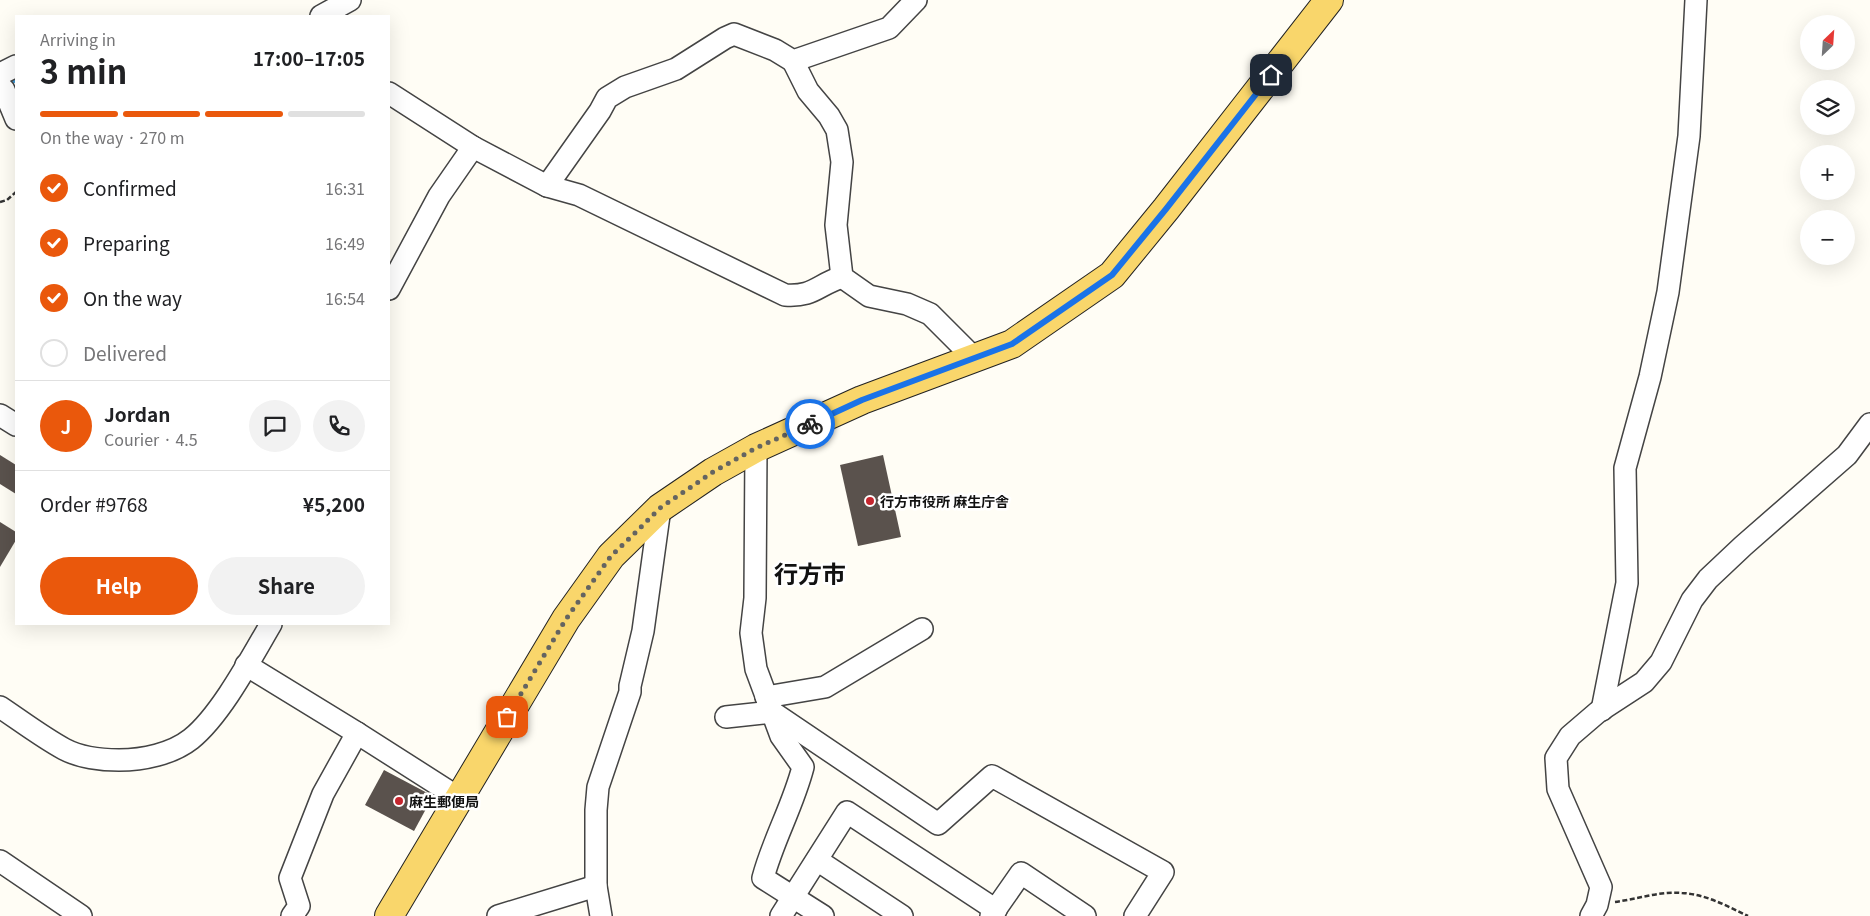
<!DOCTYPE html>
<html lang="en">
<head>
<meta charset="utf-8">
<style>
  :root { --surface:#fff; --page:#f2f2f2; --text:#202124; --muted:#757577; --line:#e0e0e0; --accent:#ea580c }
  body { margin:0; font-family:Georgia,"Noto Sans JP",serif; background:var(--page); color:var(--text); height:100vh; display:flex; flex-direction:column; font-size:19px; white-space:nowrap }
  * { box-sizing:border-box; margin:0 }
  p { font-size:16px; color:var(--muted) }
  .icon { flex:none; width:28px; height:28px; fill:none; stroke:currentColor; stroke-width:2; stroke-linecap:round; stroke-linejoin:round }
  .map { position:relative; flex:1; overflow:hidden }
  .side { position:absolute; left:15px; top:15px; width:375px; height:610px; display:flex; flex-direction:column; background:var(--surface); border-radius:0px; box-shadow:0 5px 20px #0002 }
  .side>* { flex:none }
  .needle { width:32px; rotate:25deg }
  .fabs { position:absolute; left:1800px; top:15px; display:grid; gap:10px }
  .fabs a { display:grid; place-items:center; width:55px; height:55px; border-radius:50%; background:var(--surface); box-shadow:0 5px 20px #0002; font-size:25px }
  .pin { position:absolute; display:grid; place-items:center; width:42px; height:42px; color:#fff; margin:-21px; border-radius:10px; box-shadow:0 2px 8px #0006 }
  .courier { position:absolute; display:grid; place-items:center; width:50px; height:50px; margin:-25px; border:4px solid #1a73e8; border-radius:50%; background:#fff; color:#222; box-shadow:0 1px 6px #0007 }
  .summary em { font-style:normal; font-weight:700 }
  .summary div { display:flex; flex-direction:column-reverse }
  .summary { display:flex; align-items:center; justify-content:space-between; height:85px; padding:0 25px }
  h1 { font-size:32px; font-weight:700; line-height:38px }
  .bar { display:grid; grid-template-columns:repeat(4,1fr); gap:8px 5px; align-content:center; height:60px; padding:0 25px }
  .bar i { height:6px; border-radius:4px; background:var(--line) }
  .bar .on { background:var(--accent) }
  .bar p { grid-column:span 4 }
  .line { display:flex; align-items:center; gap:12px; padding:0 25px; border-top:1px solid var(--line) }
  .line div { flex:1 }
  .round { display:grid; place-items:center; flex:none; width:52px; height:52px; border-radius:26px; background:var(--page) }
  ol { padding:0 25px; list-style:none }
  li { display:flex; align-items:center; gap:15px; height:55px }
  li p { margin-inline-start:auto }
  li .icon { padding:5px; border-radius:50%; background:var(--accent); color:#fff; stroke-width:4 }
  li:last-child { color:var(--muted) }
  li i { width:28px; height:28px; border:2px solid var(--line); border-radius:50% }
  .primary-button { display:flex; gap:10px; margin-top:auto; padding:10px 25px }
  .primary-button a { flex:1; height:58px; border-radius:30px; background:var(--accent); color:#fff; font-size:20px; font-weight:700; line-height:58px; text-align:center }
  .primary-button a+a { background:var(--page); color:var(--text) }
  .map>svg:first-child { display:block }
  .lines { fill:none; stroke-linecap:round; stroke-linejoin:round }
  .stream { stroke:#3f96cf; stroke-width:4.5 }
  .building { fill:#5a524d }
  .minor-casing { stroke:#444; stroke-width:24 }
  .major-casing { stroke:#222; stroke-width:30 }
  .path { stroke:#333; stroke-width:2.5; stroke-dasharray:5 2.5; stroke-linecap:butt }
  .minor { stroke:#fff; stroke-width:21 }
  .major { stroke:#f9d66b; stroke-width:28 }
  .done { stroke:#646461; stroke-width:5; stroke-dasharray:0 9 }
  .route { stroke:#1a73e8; stroke-width:6 }
  .poi-dot { fill:#c4262e; stroke:#fff; stroke-width:2 }
  .labels { text-anchor:middle; dominant-baseline:central; stroke-width:5; stroke-linejoin:round; paint-order:stroke }
  .poi-label { font-size:14px; font-weight:bold; fill:#111; stroke:#fff; text-anchor:start }
  .town-label { font-size:24px; font-weight:bold; fill:#111; stroke:#fff }
</style>
</head>
<body>
<div class="map">
<svg width="1870" height="916" viewBox="0 0 1870 916">
  <rect width="100%" height="100%" fill="#fffdf5"/>
  <g class="lines">
    <polyline class="stream" points="9,83 16,80"/>
  </g>
  <g class="building">
    <polygon points="0,455 16,465 16,494 0,484"/>
    <polygon points="883,455 901,537 858,546 840,465"/>
    <polygon points="0,522 16,532 16,540 0,567"/>
    <polygon points="384,770 433,796 414,831 365,805"/>
  </g>
  <g class="lines">
    <g class="minor-casing">
      <g id="minor">
        <polyline points="321,16 350,0"/>
        <polyline points="793,61 808,91 829,116 837,130 842,162 836,225 842,277 869,296 907,304 930,314 974,358"/>
        <polyline points="0,74 16,66"/>
        <polyline points="0,86 4,90 16,119"/>
        <path d="M 389,93 L 473,147 L 547,186 L 579,195 L 785,295 C 814,297 817,285 842,277"/>
        <polyline points="547,186 600,111 607,98 625,87 676,69 725,38 734,34 775,50 793,61 889,28 916,0"/>
        <polyline points="389,289 439,196 473,147"/>
        <polyline points="0,415 16,425"/>
        <path d="M 756,448 L 755,598 L 751,633 L 756,669 L 781,736 L 803,767 C 793,806 773,840 763,878 L 823,916"/>
        <polyline points="246,665 357,733 459,798"/>
        <polyline points="766,697 825,687 922,629"/>
        <path d="M 0,707 C 21,721 42,737 64,749 C 81,758 100,760 119,760 C 143,760 172,754 191,739 C 221,715 251,658 271,624"/>
        <polyline points="1602,710 1627,583 1625,468 1650,377 1668,292 1689,136 1696,0"/>
        <polyline points="726,717 772,712 938,824 992,776 1163,872 1135,916"/>
        <polyline points="817,860 902,916"/>
        <polyline points="0,861 81,916"/>
        <polyline points="292,916 299,906 290,878 323,794 357,733"/>
        <polyline points="498,916 596,886"/>
        <polyline points="601,916 596,886 596,810 598,787 630,692 630,686 643,631 660,508"/>
        <polyline points="781,916 847,812 996,910"/>
        <polyline points="991,916 1021,873 1085,916"/>
        <polyline points="1591,916 1597,905 1601,887 1558,789 1556,758 1570,736 1598,712 1644,682 1661,662 1692,600 1708,579 1743,546 1847,455 1870,424"/>
      </g>
    </g>
    <g class="major-casing">
      <polyline id="major" points="389,916 566,619 611,556 660,508 713,472 756,448 862,400 1012,344 1112,275 1166,209 1329,0"/>
    </g>
    <g class="path">
      <polyline points="0,202 7,200 16,192"/>
      <path d="M 1615,902 C 1637,899 1660,891 1682,893 C 1705,894 1727,906 1748,916"/>
    </g>
    <use href="#minor" class="minor"/>
    <use href="#major" class="major"/>
  </g>
  <g class="lines">
    <polyline class="done" points="507,717 566,619 611,556 636,532 660,508 713,472 756,448 810,424"/>
    <polyline class="route" points="810,424 862,400 1012,344 1112,275 1166,209 1271,75"/>
  </g>
  <g class="poi-dot">
    <circle cx="870" cy="501" r="5"/>
    <circle cx="399" cy="801" r="5"/>
  </g>
  <g class="labels">
    <g class="poi-label">
      <text x="880" y="501">行方市役所 麻生庁舎</text>
      <text x="409" y="801">麻生郵便局</text>
    </g>
    <g class="town-label">
      <text x="810" y="572">行方市</text>
    </g>
  </g>
</svg>
<div class="fabs">
<a><svg class="needle" viewBox="-14 -14 28 28"><path d="M0-13l5 13h-10z" fill="#e53935"/><path d="M0 13l5-13h-10z" fill="#757577"/></svg></a>
<a><svg class="icon" aria-label="layers" viewBox="0 0 24 24"><path d="M12 4l9 5-9 5-9-5zM3 14l9 5 9-5"/></svg></a>
<a>+</a>
<a>−</a>
</div>
<div class="pin" style="left:507px;top:717px;background:#ea580c"><svg class="icon" aria-label="bag" viewBox="0 0 24 24"><path d="M5 8h14l-1 12H6zM9 8a3 3 0 0 1 6 0"/></svg></div>
<div class="pin" style="left:1271px;top:75px;background:#1f2937"><svg class="icon" aria-label="home" viewBox="0 0 24 24"><path d="M3 11l9-7 9 7M6 9v11h12V9"/></svg></div>
<div class="courier" style="left:810px;top:424px"><svg class="icon" aria-label="bike" viewBox="0 0 24 24"><circle cx="6" cy="16" r="4"/><circle cx="18" cy="16" r="4"/><path d="M6 16l4-8h5l3 8M10 8l3 8H6M13 5h3"/></svg></div>
<section class="side">
<div class="summary"><div><h1>3 min</h1><p>Arriving in</p></div><em>17:00–17:05</em></div>
<div class="bar"><i class="on"></i><i class="on"></i><i class="on"></i><i></i><p>On the way · 270 m</p></div>
<ol>
<li><svg class="icon" aria-label="check" viewBox="0 0 24 24"><path d="M5 12l5 5 9-10"/></svg>Confirmed<p>16:31</p></li>
<li><svg class="icon" aria-label="check" viewBox="0 0 24 24"><path d="M5 12l5 5 9-10"/></svg>Preparing<p>16:49</p></li>
<li><svg class="icon" aria-label="check" viewBox="0 0 24 24"><path d="M5 12l5 5 9-10"/></svg>On the way<p>16:54</p></li>
<li><i></i>Delivered</li>
</ol>
<div class="line" style="height:90px"><b class="round" style="background:var(--accent);color:#fff">J</b><div><b>Jordan</b><p>Courier · 4.5</p></div><a class="round"><svg class="icon" aria-label="chat" viewBox="0 0 24 24"><path d="M4 5h16v11H9l-5 4z"/></svg></a><a class="round"><svg class="icon" aria-label="phone" viewBox="0 0 24 24"><path d="M5 4h4l2 5-3 2q2 4 5 5l2-3 5 2v4C11 20 4 13 5 4z"/></svg></a></div>
<div class="line" style="height:65px"><div>Order #9768</div><b>¥5,200</b></div>
<div class="primary-button"><a>Help</a><a>Share</a></div>
</section>
</div>
</body>
</html>
